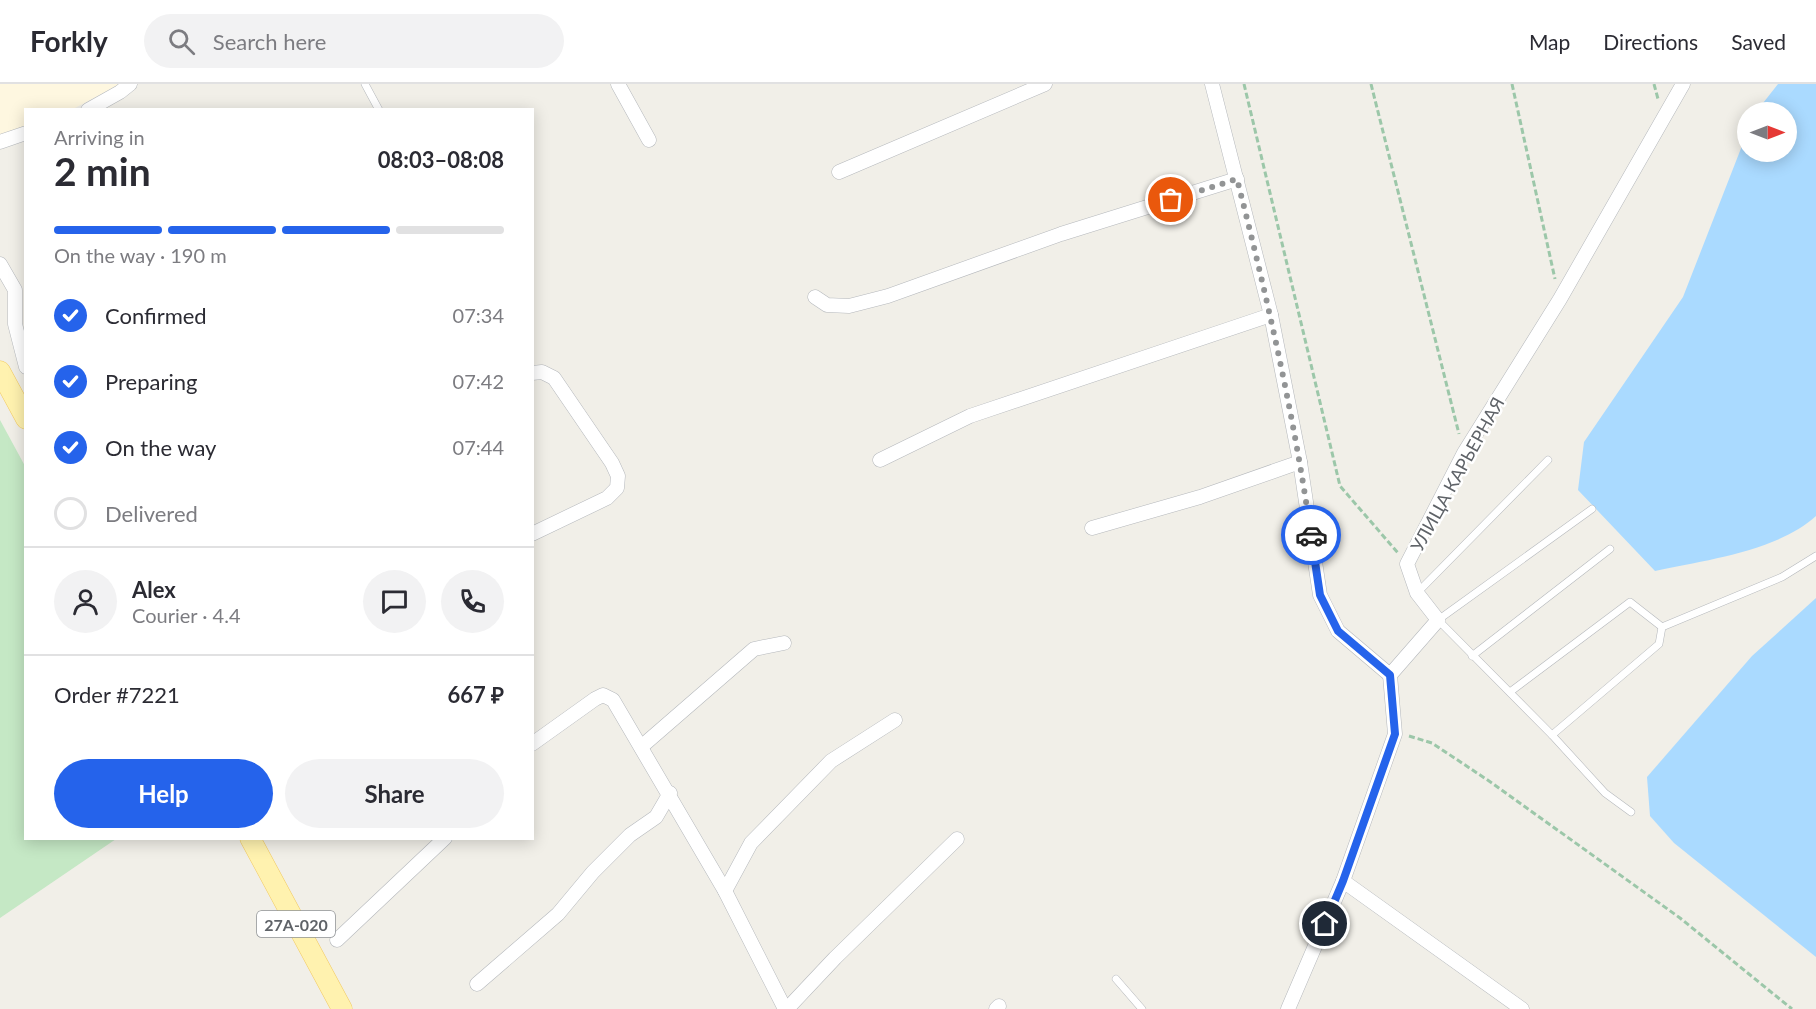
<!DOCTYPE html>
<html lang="en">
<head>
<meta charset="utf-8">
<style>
  :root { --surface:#fff; --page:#f2f2f3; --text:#2b2b33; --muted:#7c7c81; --line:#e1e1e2; --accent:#2563eb }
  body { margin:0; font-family:Lato,sans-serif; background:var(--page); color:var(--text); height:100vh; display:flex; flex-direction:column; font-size:22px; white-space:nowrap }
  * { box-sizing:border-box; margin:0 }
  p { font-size:20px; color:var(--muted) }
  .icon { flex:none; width:33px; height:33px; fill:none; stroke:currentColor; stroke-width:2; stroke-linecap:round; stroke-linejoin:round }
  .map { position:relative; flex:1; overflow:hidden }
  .drawer { position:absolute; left:24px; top:24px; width:510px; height:732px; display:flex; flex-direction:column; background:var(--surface); border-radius:0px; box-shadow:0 3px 15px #0003 }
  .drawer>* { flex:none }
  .needle { width:39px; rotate:90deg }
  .buttons { position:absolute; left:1737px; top:18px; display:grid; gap:12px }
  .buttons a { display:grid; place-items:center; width:60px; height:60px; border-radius:50%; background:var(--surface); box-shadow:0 3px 15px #0003; font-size:30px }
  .pin { position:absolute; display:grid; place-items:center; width:51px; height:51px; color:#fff; margin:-26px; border:3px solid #fff; border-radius:50%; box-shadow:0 2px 6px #0007 }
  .courier { position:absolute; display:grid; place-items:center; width:60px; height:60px; margin:-30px; border:4px solid #2563eb; border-radius:50%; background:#fff; color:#222; box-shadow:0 2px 8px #0007 }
  .head em { font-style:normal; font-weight:700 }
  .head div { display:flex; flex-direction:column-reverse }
  .head { display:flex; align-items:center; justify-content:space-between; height:102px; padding:0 30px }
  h1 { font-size:39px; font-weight:700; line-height:45px }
  .bar { display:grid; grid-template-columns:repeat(4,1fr); gap:9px 6px; align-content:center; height:72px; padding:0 30px }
  .bar i { height:8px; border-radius:4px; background:var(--line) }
  .bar .active { background:var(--accent) }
  .bar p { grid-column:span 4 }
  .line { display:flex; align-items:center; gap:15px; padding:0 30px; border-top:2px solid var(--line) }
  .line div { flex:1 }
  .round { display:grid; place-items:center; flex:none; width:63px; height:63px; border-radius:32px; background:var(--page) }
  ol { padding:0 30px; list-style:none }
  li { display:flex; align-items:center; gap:18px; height:66px }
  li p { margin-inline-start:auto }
  li .icon { padding:6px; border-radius:50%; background:var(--accent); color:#fff; stroke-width:4 }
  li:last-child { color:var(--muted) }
  li i { width:33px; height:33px; border:3px solid var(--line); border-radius:50% }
  .primary-button { display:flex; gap:12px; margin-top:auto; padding:12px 30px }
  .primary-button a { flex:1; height:69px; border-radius:36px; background:var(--accent); color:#fff; font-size:24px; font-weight:700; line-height:69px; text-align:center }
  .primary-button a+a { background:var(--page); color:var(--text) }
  header { display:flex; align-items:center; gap:36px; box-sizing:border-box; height:84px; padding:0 30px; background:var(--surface); border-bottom:2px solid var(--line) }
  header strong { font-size:28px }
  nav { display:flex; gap:33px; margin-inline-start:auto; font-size:21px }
  .search { width:420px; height:54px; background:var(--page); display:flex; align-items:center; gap:15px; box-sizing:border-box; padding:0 21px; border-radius:33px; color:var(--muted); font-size:22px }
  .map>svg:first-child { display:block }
  .commercial { fill:#fef7e0 }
  .green { fill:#c5e8c5 }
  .water { fill:#aadaff }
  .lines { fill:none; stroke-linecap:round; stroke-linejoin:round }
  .service-casing { stroke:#b5b8bc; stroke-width:8 }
  .minor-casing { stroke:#b5b8bc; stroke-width:15 }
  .primary-casing { stroke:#f2c960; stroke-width:21 }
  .path { stroke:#9cc7a9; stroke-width:3; stroke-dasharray:6 3; stroke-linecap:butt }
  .service { stroke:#fff; stroke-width:7 }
  .minor { stroke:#fff; stroke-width:14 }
  .primary { stroke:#fff2af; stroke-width:20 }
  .done { stroke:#929495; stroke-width:6; stroke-dasharray:0 10.8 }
  .route { stroke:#2563eb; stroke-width:8 }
  .labels { text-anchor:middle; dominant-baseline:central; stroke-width:5; stroke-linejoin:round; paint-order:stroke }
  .shield { fill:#fff; stroke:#8f9295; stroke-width:1.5 }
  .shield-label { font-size:16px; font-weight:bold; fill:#5f6368 }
  .street-label { font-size:18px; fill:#5f6368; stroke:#fff }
</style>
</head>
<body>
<header>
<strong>Forkly</strong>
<div class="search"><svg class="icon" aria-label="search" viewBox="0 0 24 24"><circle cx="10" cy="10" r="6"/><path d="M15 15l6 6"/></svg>Search here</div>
<nav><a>Map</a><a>Directions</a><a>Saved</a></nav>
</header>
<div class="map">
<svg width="1816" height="925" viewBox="0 0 1816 925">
  <rect width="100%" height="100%" fill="#f1efe8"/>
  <polygon class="commercial" points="0,0 120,0 73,25 26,26 25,46 0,54"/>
  <polygon class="green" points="0,336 25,382 26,754 116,755 0,834"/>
  <g class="water">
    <path d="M 1778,0 L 1816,0 L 1816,432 C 1778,467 1705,476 1655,487 L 1578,406 L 1584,358 L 1683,213 L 1747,49 L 1748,68 L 1786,68 L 1786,28 L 1756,28 Z"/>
    <polygon points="1816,514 1816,873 1674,759 1650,732 1647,693 1752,572"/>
  </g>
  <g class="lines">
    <g class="service-casing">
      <g id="service">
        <polyline points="365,0 379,26"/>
        <polyline points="1592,425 1438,536 1552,651 1605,709 1631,728"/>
        <polyline points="1417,509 1548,376"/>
        <polyline points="1472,572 1610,465"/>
        <polyline points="1510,608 1630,518 1662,543 1782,493 1816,472"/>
        <polyline points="1552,651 1659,560 1662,543"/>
        <polyline points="1116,895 1142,925"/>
      </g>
    </g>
    <g class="minor-casing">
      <g id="minor">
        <polyline points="618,0 649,56"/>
        <polyline points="1212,0 1271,231 1300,378 1320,511 1338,547 1390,591"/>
        <polyline points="88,26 120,8 130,0"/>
        <polyline points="0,58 26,49"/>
        <polyline points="839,88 1045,0"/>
        <polyline points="0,180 15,206 15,240 26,283"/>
        <polyline points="815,213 827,221 849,222 888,212 1061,150 1237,95"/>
        <polyline points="532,289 542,288 554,294 612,379 618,392 617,404 607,414 532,450"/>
        <polyline points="880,376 970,332 1271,231"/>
        <polyline points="1092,444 1200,413 1300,378"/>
        <polyline points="532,660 595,615 603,611 613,616 725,807 785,925"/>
        <polyline points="641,663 754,565 784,559"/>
        <polyline points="1343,797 1522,925"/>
        <polyline points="725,807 751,759 831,677 895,636"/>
        <polyline points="337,856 445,754"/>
        <polyline points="477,900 558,830 593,788 630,751 656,733 670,709"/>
        <polyline points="787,925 835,874 957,755"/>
        <polyline points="996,925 999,922"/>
        <polyline points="1288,925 1343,797 1395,650 1390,591 1438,536 1417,509 1407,480 1464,369 1560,215 1683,0"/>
      </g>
    </g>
    <g class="primary-casing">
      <g id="primary">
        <polyline points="0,287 26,335"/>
        <polyline points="250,754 342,925"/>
      </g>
    </g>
    <g class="path">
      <polyline points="1244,0 1340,402 1398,469"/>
      <polyline points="1371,0 1459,350"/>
      <polyline points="1512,0 1555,195"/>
      <polyline points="1654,0 1658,15"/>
      <polyline points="1409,652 1432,659 1492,699 1680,834 1792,925"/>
    </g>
    <use href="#service" class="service"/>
    <use href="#minor" class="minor"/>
    <use href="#primary" class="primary"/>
  </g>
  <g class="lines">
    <path class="done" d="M 1171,116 L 1237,95 C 1267,213 1294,331 1311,451"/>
    <polyline class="route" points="1311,451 1320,511 1338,547 1390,591 1395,650 1343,797 1325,840"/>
  </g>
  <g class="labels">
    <rect class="shield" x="257" y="827" width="78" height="26" rx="4.5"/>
    <g class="shield-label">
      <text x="296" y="840">27А-020</text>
    </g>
    <g class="street-label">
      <text transform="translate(1457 390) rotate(-61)">УЛИЦА КАРЬЕРНАЯ</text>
    </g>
  </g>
</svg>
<div class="buttons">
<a><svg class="needle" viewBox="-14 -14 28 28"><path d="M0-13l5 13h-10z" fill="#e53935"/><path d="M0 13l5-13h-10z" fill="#7c7c81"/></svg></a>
</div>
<div class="pin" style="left:1171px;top:116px;background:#ea580c"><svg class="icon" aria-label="bag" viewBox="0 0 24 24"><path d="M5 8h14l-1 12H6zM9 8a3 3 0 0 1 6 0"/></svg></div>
<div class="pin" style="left:1325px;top:840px;background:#1f2937"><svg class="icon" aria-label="home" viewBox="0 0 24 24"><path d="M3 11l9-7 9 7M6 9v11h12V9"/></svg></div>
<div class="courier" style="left:1311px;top:451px"><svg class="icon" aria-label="car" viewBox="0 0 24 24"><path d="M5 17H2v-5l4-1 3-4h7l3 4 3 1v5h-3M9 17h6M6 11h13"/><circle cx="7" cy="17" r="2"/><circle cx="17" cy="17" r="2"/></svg></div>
<section class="drawer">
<div class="head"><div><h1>2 min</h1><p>Arriving in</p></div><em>08:03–08:08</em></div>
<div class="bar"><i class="active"></i><i class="active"></i><i class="active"></i><i></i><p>On the way · 190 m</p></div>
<ol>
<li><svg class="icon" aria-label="check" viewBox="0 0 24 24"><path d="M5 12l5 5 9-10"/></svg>Confirmed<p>07:34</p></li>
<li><svg class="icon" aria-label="check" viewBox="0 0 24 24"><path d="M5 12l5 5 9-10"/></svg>Preparing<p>07:42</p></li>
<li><svg class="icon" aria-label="check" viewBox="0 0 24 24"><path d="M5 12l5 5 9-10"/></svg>On the way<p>07:44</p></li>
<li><i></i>Delivered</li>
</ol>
<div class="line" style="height:108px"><a class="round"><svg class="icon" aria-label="person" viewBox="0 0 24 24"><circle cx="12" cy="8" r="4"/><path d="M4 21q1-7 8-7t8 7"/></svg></a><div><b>Alex</b><p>Courier · 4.4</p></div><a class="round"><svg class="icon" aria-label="chat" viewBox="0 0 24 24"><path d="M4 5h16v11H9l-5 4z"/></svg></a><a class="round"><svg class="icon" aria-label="phone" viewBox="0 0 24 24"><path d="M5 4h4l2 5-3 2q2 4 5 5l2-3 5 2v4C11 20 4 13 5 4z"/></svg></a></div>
<div class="line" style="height:78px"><div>Order #7221</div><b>667 ₽</b></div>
<div class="primary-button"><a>Help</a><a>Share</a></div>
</section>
</div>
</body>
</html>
